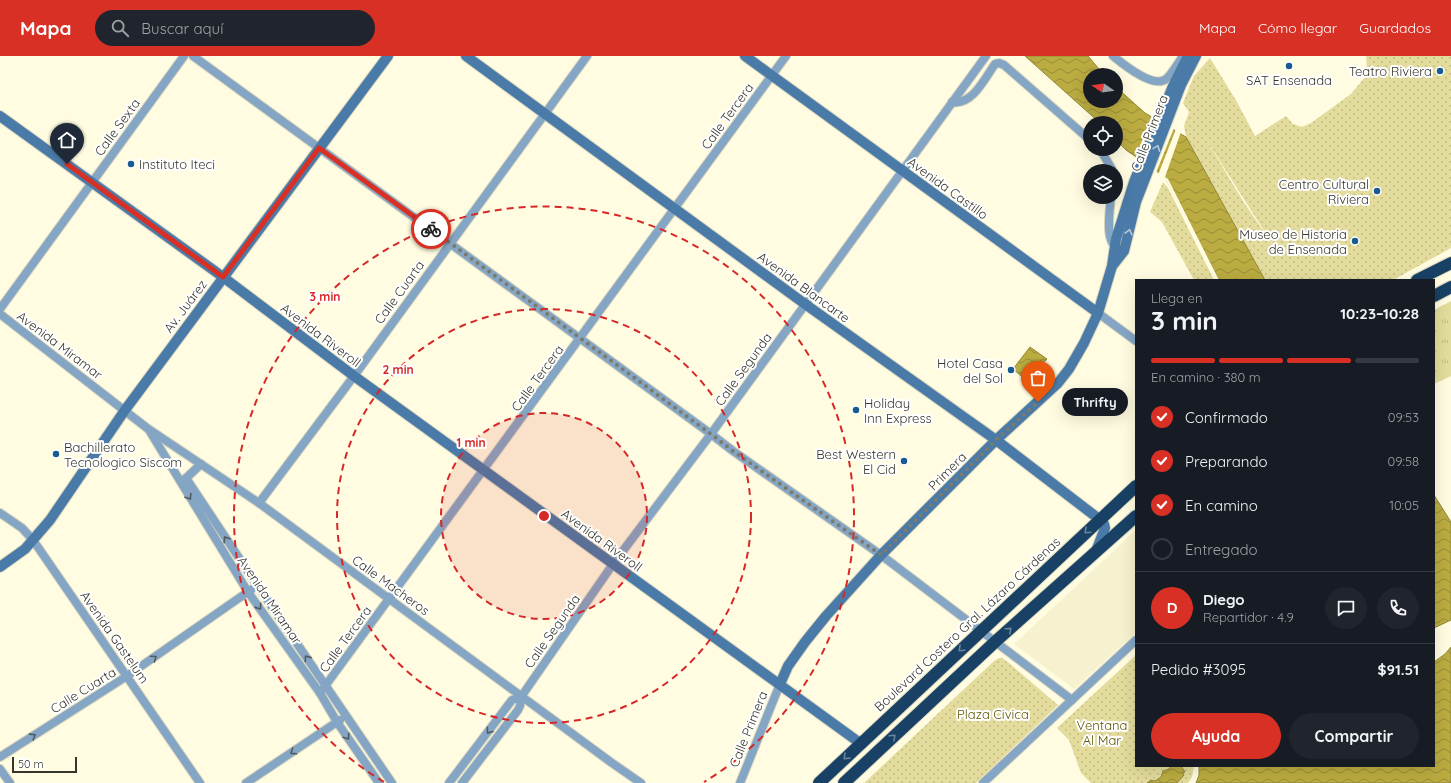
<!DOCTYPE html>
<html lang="es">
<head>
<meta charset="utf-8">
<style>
  :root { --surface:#171b24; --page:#20242c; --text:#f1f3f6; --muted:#9ea1a6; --line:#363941; --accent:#d93025 }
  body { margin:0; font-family:Quicksand,sans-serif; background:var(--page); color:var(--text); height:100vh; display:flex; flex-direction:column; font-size:15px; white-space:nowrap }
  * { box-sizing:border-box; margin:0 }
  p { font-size:13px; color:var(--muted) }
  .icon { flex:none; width:22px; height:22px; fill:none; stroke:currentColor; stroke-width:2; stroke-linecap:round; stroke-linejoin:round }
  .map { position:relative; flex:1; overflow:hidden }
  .side { position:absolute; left:1135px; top:223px; width:300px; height:488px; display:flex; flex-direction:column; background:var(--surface); border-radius:0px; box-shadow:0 4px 16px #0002 }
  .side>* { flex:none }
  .needle { width:26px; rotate:283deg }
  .tools { position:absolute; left:1083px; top:12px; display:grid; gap:8px }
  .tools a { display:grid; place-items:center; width:40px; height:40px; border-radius:50%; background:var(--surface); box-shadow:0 4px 16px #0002; font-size:20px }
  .scale { position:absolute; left:12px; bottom:10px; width:65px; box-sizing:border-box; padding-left:4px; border:2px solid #36352b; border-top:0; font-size:11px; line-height:14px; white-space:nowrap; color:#36352b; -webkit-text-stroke:3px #fff; paint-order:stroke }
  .pin { position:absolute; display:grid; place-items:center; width:34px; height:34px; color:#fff; margin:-41px -17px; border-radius:50% 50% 50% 0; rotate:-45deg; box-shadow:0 0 4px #0007 }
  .pin .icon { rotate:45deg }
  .courier { position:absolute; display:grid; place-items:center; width:40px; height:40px; margin:-20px; border:3px solid #d93025; border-radius:50%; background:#fff; color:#222; box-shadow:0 1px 5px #0007 }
  .bubble { position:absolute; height:28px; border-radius:14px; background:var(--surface); box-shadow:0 4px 16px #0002; font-size:13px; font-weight:800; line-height:28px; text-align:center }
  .head em { font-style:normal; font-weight:800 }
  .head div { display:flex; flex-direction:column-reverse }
  .head { display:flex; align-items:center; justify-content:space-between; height:68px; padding:0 16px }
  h1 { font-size:26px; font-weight:800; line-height:30px }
  .bar { display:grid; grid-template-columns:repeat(4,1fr); gap:6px 4px; align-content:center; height:48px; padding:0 16px }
  .bar i { height:5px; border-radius:3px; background:var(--line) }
  .bar .selected { background:var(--accent) }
  .bar p { grid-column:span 4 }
  .line { display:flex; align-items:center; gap:10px; padding:0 16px; border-top:1px solid var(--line) }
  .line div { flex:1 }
  .round { display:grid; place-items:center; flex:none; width:42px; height:42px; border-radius:21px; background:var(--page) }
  ol { padding:0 16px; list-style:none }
  li { display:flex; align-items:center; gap:12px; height:44px }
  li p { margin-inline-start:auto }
  li .icon { padding:4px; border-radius:50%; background:var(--accent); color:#fff; stroke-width:4 }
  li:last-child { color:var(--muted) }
  li i { width:22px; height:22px; border:2px solid var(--line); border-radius:50% }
  .primary-button { display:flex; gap:8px; margin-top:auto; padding:8px 16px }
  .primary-button a { flex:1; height:46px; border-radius:24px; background:var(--accent); color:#fff; font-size:16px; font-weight:800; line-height:46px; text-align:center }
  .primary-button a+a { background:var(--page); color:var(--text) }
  header { display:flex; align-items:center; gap:24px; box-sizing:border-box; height:56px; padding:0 20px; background:var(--accent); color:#fff }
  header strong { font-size:19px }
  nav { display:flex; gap:22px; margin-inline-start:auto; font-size:14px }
  .search { width:280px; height:36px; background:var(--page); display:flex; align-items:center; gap:10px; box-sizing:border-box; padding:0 14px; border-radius:22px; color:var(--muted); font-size:15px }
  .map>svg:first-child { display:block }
  .built { fill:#f6f2cf }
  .grass { fill:url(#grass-tufts) }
  .park { fill:url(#park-dots); fill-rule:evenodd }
  .water { fill:url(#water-waves); stroke:#92883a }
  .pier { fill:#fffce1 }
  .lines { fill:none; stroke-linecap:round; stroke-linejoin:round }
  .street-casing { stroke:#dbd8c0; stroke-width:10 }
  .secondary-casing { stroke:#dbd8c0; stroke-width:12 }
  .highway-casing { stroke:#dbd8c0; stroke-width:14 }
  .street { stroke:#84a5c4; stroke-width:8 }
  .secondary { stroke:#4a7aa7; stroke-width:10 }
  .highway { stroke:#184165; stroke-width:12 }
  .oneway { stroke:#b7cadc }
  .oneway2 { stroke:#515c61 }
  .oneway3 { stroke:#69849b }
  .done { stroke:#7c7b6b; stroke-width:4; stroke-dasharray:0 7.2 }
  .route { stroke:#d93025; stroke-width:5 }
  .ring { fill:none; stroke:#d62828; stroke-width:2; stroke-dasharray:7 5 }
  .poi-dot { fill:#185b90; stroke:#fff; stroke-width:1.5 }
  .labels { text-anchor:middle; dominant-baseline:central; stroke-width:4; stroke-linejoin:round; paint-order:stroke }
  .poi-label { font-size:13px; fill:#36352b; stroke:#fff; text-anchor:end }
  .street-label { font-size:13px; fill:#36352b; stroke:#fff }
  .park-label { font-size:13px; fill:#5f5600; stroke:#fff }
  .centre { fill:#d62828; stroke:#fff; stroke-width:2 }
  .ring-label { font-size:12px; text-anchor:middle; font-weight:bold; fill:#d62828; stroke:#fff; stroke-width:4; stroke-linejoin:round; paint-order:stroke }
</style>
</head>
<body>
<header>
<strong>Mapa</strong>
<div class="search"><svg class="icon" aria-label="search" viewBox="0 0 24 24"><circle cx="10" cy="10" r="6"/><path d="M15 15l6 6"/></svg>Buscar aquí</div>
<nav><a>Mapa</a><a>Cómo llegar</a><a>Guardados</a></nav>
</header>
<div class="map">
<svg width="1451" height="727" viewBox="0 0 1451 727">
  <defs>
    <pattern id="grass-tufts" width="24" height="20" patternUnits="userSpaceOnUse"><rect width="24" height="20" fill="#e3dc9c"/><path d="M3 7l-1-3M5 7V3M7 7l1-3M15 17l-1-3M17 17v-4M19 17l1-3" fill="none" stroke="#c3bd87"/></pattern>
    <pattern id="park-dots" width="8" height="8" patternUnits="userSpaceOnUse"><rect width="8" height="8" fill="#e3dc9c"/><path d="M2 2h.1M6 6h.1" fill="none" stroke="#c3bd87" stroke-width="1.8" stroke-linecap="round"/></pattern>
    <pattern id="water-waves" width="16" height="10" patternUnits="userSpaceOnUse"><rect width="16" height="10" fill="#baac40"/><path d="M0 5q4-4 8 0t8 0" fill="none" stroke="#988d36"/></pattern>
  </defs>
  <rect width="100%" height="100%" fill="#fffce1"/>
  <polygon class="built" points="1136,474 1136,576 1074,633 1014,588"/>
  <polygon class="grass" points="1451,245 1451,320 1434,328 1434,254"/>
  <g class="park">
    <path d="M 1366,0 L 1451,0 L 1451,192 L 1393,224 L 1265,224 L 1186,81 L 1184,70 L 1189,56 L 1183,47 L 1194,20 L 1210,2 L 1237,46 L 1255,80 L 1286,60 L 1293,68 L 1302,71 L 1311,67 L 1351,38 L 1365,21 L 1367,12 ZM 1204,80 L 1278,197 L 1243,145 Z"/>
    <polygon points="1163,126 1168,132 1214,224 1194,224 1162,166 1150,156"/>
    <polygon points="1136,599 1136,710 1194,710 1192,721 1188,727 1091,727 1081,717 1069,684 1057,672"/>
    <polygon points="999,602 1002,602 1009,607 1058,649 976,727 864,727 994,605"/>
  </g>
  <g class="water">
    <polygon points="1025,0 1088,0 1104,19 1090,19 1090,45 1116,45 1116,31 1145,57 1186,81 1265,224 1219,224 1165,121 1126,94 1116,84 1116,67 1100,67"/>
    <polygon points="1030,291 1047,303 1027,325 1013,313"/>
    <polygon points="1434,439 1451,466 1451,564 1434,572"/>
    <polygon points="1451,591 1451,727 1196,727 1199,719 1199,710 1434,710 1434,606 1445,598"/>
    <polygon points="1171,710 1181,710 1185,716 1183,717 1184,719 1177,727 1147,727 1151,724 1155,725 1161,721 1163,715 1169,713"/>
  </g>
  <g class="pier">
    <polygon points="1152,59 1174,72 1156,117 1135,103"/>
    <polygon points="1176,73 1181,76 1165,121 1168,123 1219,224 1217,224 1166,124 1158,119"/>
  </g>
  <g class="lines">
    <g class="street-casing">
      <g id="street">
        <polyline points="193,0 711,378 733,395 881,499 1072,644"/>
        <path d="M 1113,0 C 1123,8 1153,33 1166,23 C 1172,18 1178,7 1183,0"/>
        <path d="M 952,46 C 972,50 985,22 995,8 L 999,7 L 1004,9 L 1090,84"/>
        <polyline points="1100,93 1113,115"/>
        <path d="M 1111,141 C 1110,153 1104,187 1118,192"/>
        <polyline points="0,253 184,0"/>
        <polyline points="1098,257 1136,285"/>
        <polyline points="0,258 147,372 259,447 612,707 641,727"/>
        <polyline points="149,374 248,536 320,637 337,666 379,727"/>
        <polyline points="186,422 257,529 392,727"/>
        <polyline points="182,426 201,408"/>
        <polyline points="259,447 354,320 587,0"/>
        <polyline points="0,457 22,472 33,484 200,727"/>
        <polyline points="320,637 786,0"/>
        <polyline points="0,701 127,620 252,533"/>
        <polyline points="0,713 10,727"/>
        <polyline points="246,727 340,664"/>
        <polyline points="449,727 512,644 521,641"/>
        <polyline points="462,727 518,654 520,650 521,641 613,508 711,378 986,0"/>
        <polyline points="740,727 780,628"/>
        <polyline points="983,727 1136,584"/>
      </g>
    </g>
    <g class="secondary-casing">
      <g id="secondary">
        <polyline points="466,0 805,248 996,384 1099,463 1104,468 1105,472 1096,495"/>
        <polyline points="745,0 1098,257"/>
        <polyline points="0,60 223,221 354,320 860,687"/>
        <polyline points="1113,209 1124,195 1136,146 1143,128 1181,29 1196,0"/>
        <polyline points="0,511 25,493 50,464 125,354 388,0"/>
        <polyline points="780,628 788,610 805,586 826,560 881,499 996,384 1058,327 1069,313 1084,287 1098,257 1112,210 1116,183 1134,126 1173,30 1188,0"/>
      </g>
    </g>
    <g class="highway-casing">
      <g id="highway">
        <polyline points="1417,224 1451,207"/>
        <polyline points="1434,240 1451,231"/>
        <polyline points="819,727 1136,430"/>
        <polyline points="844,727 996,585 1136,460"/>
      </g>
    </g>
    <use href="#street" class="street"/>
    <use href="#secondary" class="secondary"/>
    <use href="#highway" class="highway"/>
  </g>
  <defs><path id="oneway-chevron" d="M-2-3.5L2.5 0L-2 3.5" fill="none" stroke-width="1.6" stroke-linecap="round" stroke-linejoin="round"/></defs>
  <g class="oneway">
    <use href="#oneway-chevron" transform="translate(1157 92) rotate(-69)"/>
    <use href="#oneway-chevron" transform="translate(1129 176) rotate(-76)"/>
  </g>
  <g class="oneway2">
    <use href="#oneway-chevron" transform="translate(189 441) rotate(58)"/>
    <use href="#oneway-chevron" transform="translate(226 483) rotate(-123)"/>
    <use href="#oneway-chevron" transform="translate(259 551) rotate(55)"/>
    <use href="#oneway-chevron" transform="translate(154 602) rotate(-35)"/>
    <use href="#oneway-chevron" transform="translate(307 602) rotate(-125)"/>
    <use href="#oneway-chevron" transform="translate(489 675) rotate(127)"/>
    <use href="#oneway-chevron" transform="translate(33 680) rotate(-32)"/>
    <use href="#oneway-chevron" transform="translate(347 681) rotate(56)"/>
    <use href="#oneway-chevron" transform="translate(293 696) rotate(146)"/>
  </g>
  <g class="oneway3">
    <use href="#oneway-chevron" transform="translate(1087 475) rotate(137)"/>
    <use href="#oneway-chevron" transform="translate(1009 574) rotate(-42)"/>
    <use href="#oneway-chevron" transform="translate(961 593) rotate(137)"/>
    <use href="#oneway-chevron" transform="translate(893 681) rotate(-43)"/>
    <use href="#oneway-chevron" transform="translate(846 701) rotate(136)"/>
  </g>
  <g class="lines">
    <polyline class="done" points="431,173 711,378 733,395 881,499 996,384 1038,346"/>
    <polyline class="route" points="67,108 223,221 319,92 431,173"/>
  </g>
  <circle cx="544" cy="460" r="103" fill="#d62828" fill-opacity=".12"/>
  <g class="ring">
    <circle cx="544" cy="460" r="103"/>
    <circle cx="544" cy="460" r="207"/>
    <path d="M384 726A310 310 0 1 1 704 726"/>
  </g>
  <g class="poi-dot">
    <circle cx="1289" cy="10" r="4"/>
    <circle cx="1440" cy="15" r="4"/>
    <circle cx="131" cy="108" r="4"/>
    <circle cx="1377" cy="135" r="4"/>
    <circle cx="1355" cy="185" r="4"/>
    <circle cx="1011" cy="314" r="4"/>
    <circle cx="856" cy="354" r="4"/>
    <circle cx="56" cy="398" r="4"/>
    <circle cx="904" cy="405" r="4"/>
  </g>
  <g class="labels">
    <g class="poi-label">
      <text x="1432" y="15">Teatro Riviera</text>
      <text x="1289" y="24" text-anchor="middle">SAT Ensenada</text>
      <text x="139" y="108" text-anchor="start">Instituto Iteci</text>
      <text x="1369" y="128">Centro Cultural<tspan x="1369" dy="15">Riviera</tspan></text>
      <text x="1347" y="178">Museo de Historia<tspan x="1347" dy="15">de Ensenada</tspan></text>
      <text x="1003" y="307">Hotel Casa<tspan x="1003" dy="15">del Sol</tspan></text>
      <text x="864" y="347" text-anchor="start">Holiday<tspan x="864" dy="15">Inn Express</tspan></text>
      <text x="64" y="391" text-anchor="start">Bachillerato<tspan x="64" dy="15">Tecnologico Siscom</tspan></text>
      <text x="896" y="398">Best Western<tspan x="896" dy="15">El Cid</tspan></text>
    </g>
    <g class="street-label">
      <text transform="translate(727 60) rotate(-54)">Calle Tercera</text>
      <text transform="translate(117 71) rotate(-54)">Calle Sexta</text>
      <text transform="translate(1149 77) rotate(-69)">Calle Primera</text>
      <text transform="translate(948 132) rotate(36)">Avenida Castillo</text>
      <text transform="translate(804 231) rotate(36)">Avenida Blancarte</text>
      <text transform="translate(399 236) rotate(-54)">Calle Cuarta</text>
      <text transform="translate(185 250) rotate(-53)">Av. Juárez</text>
      <text transform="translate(321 279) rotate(37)">Avenida Riveroll</text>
      <text transform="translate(60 289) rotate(37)">Avenida Miramar</text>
      <text transform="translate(743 313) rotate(-54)">Calle Segunda</text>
      <text transform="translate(537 322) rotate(-54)">Calle Tercera</text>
      <text transform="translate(947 415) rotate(-45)">Primera</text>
      <text transform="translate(602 484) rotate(36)">Avenida Riveroll</text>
      <text transform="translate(391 529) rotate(36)">Calle Macheros</text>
      <text transform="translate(270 544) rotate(56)">Avenida Miramar</text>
      <text transform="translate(967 568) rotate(-43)">Boulevard Costero Gral. Lázaro Cárdenas</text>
      <text transform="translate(552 575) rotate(-55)">Calle Segunda</text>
      <text transform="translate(115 581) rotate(55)">Avenida Gastelum</text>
      <text transform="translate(345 583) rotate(-54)">Calle Tercera</text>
      <text transform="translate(83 634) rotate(-32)">Calle Cuarta</text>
      <text transform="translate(748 673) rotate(-68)">Calle Primera</text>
    </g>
    <g class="park-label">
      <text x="993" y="658">Plaza Civica</text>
      <text x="1102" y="669">Ventana<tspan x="1102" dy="15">Al Mar</tspan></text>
    </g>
  </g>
  <circle cx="544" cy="460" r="6" class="centre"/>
  <g class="ring-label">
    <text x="325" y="245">3 min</text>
    <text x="398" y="318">2 min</text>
    <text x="471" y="391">1 min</text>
  </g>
</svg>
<div class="tools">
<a><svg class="needle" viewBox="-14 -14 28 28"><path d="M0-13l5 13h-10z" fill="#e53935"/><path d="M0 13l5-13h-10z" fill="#9ea1a6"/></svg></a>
<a><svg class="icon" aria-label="locate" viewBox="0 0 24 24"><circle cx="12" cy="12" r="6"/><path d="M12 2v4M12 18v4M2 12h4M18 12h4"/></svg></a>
<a><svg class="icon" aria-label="layers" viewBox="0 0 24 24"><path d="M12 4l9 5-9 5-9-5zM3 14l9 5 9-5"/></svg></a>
</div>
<div class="scale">50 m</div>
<div class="pin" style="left:1038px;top:346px;background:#ea580c"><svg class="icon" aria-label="bag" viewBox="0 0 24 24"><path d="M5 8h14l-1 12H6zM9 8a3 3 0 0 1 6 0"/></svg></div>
<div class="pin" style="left:67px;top:108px;background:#1f2937"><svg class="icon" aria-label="home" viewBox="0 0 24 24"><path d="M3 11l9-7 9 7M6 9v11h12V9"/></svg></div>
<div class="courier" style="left:431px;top:173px"><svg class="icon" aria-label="bike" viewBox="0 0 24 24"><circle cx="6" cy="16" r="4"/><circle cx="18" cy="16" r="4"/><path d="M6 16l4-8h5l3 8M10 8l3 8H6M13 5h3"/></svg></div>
<div class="bubble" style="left:1062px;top:332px;width:66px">Thrifty</div>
<section class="side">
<div class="head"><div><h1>3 min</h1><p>Llega en</p></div><em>10:23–10:28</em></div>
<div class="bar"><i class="selected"></i><i class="selected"></i><i class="selected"></i><i></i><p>En camino · 380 m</p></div>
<ol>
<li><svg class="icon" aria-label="check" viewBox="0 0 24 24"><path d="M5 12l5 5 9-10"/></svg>Confirmado<p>09:53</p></li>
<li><svg class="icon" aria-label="check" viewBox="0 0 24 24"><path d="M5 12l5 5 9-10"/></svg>Preparando<p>09:58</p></li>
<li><svg class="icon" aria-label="check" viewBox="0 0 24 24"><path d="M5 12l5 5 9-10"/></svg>En camino<p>10:05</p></li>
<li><i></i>Entregado</li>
</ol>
<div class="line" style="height:72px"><b class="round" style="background:var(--accent);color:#fff">D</b><div><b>Diego</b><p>Repartidor · 4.9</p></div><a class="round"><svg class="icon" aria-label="chat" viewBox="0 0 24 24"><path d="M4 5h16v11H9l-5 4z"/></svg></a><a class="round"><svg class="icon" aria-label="phone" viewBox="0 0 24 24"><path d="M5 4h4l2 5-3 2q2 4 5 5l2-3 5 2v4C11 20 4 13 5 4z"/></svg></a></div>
<div class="line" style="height:52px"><div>Pedido #3095</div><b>$91.51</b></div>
<div class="primary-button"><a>Ayuda</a><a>Compartir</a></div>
</section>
</div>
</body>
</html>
